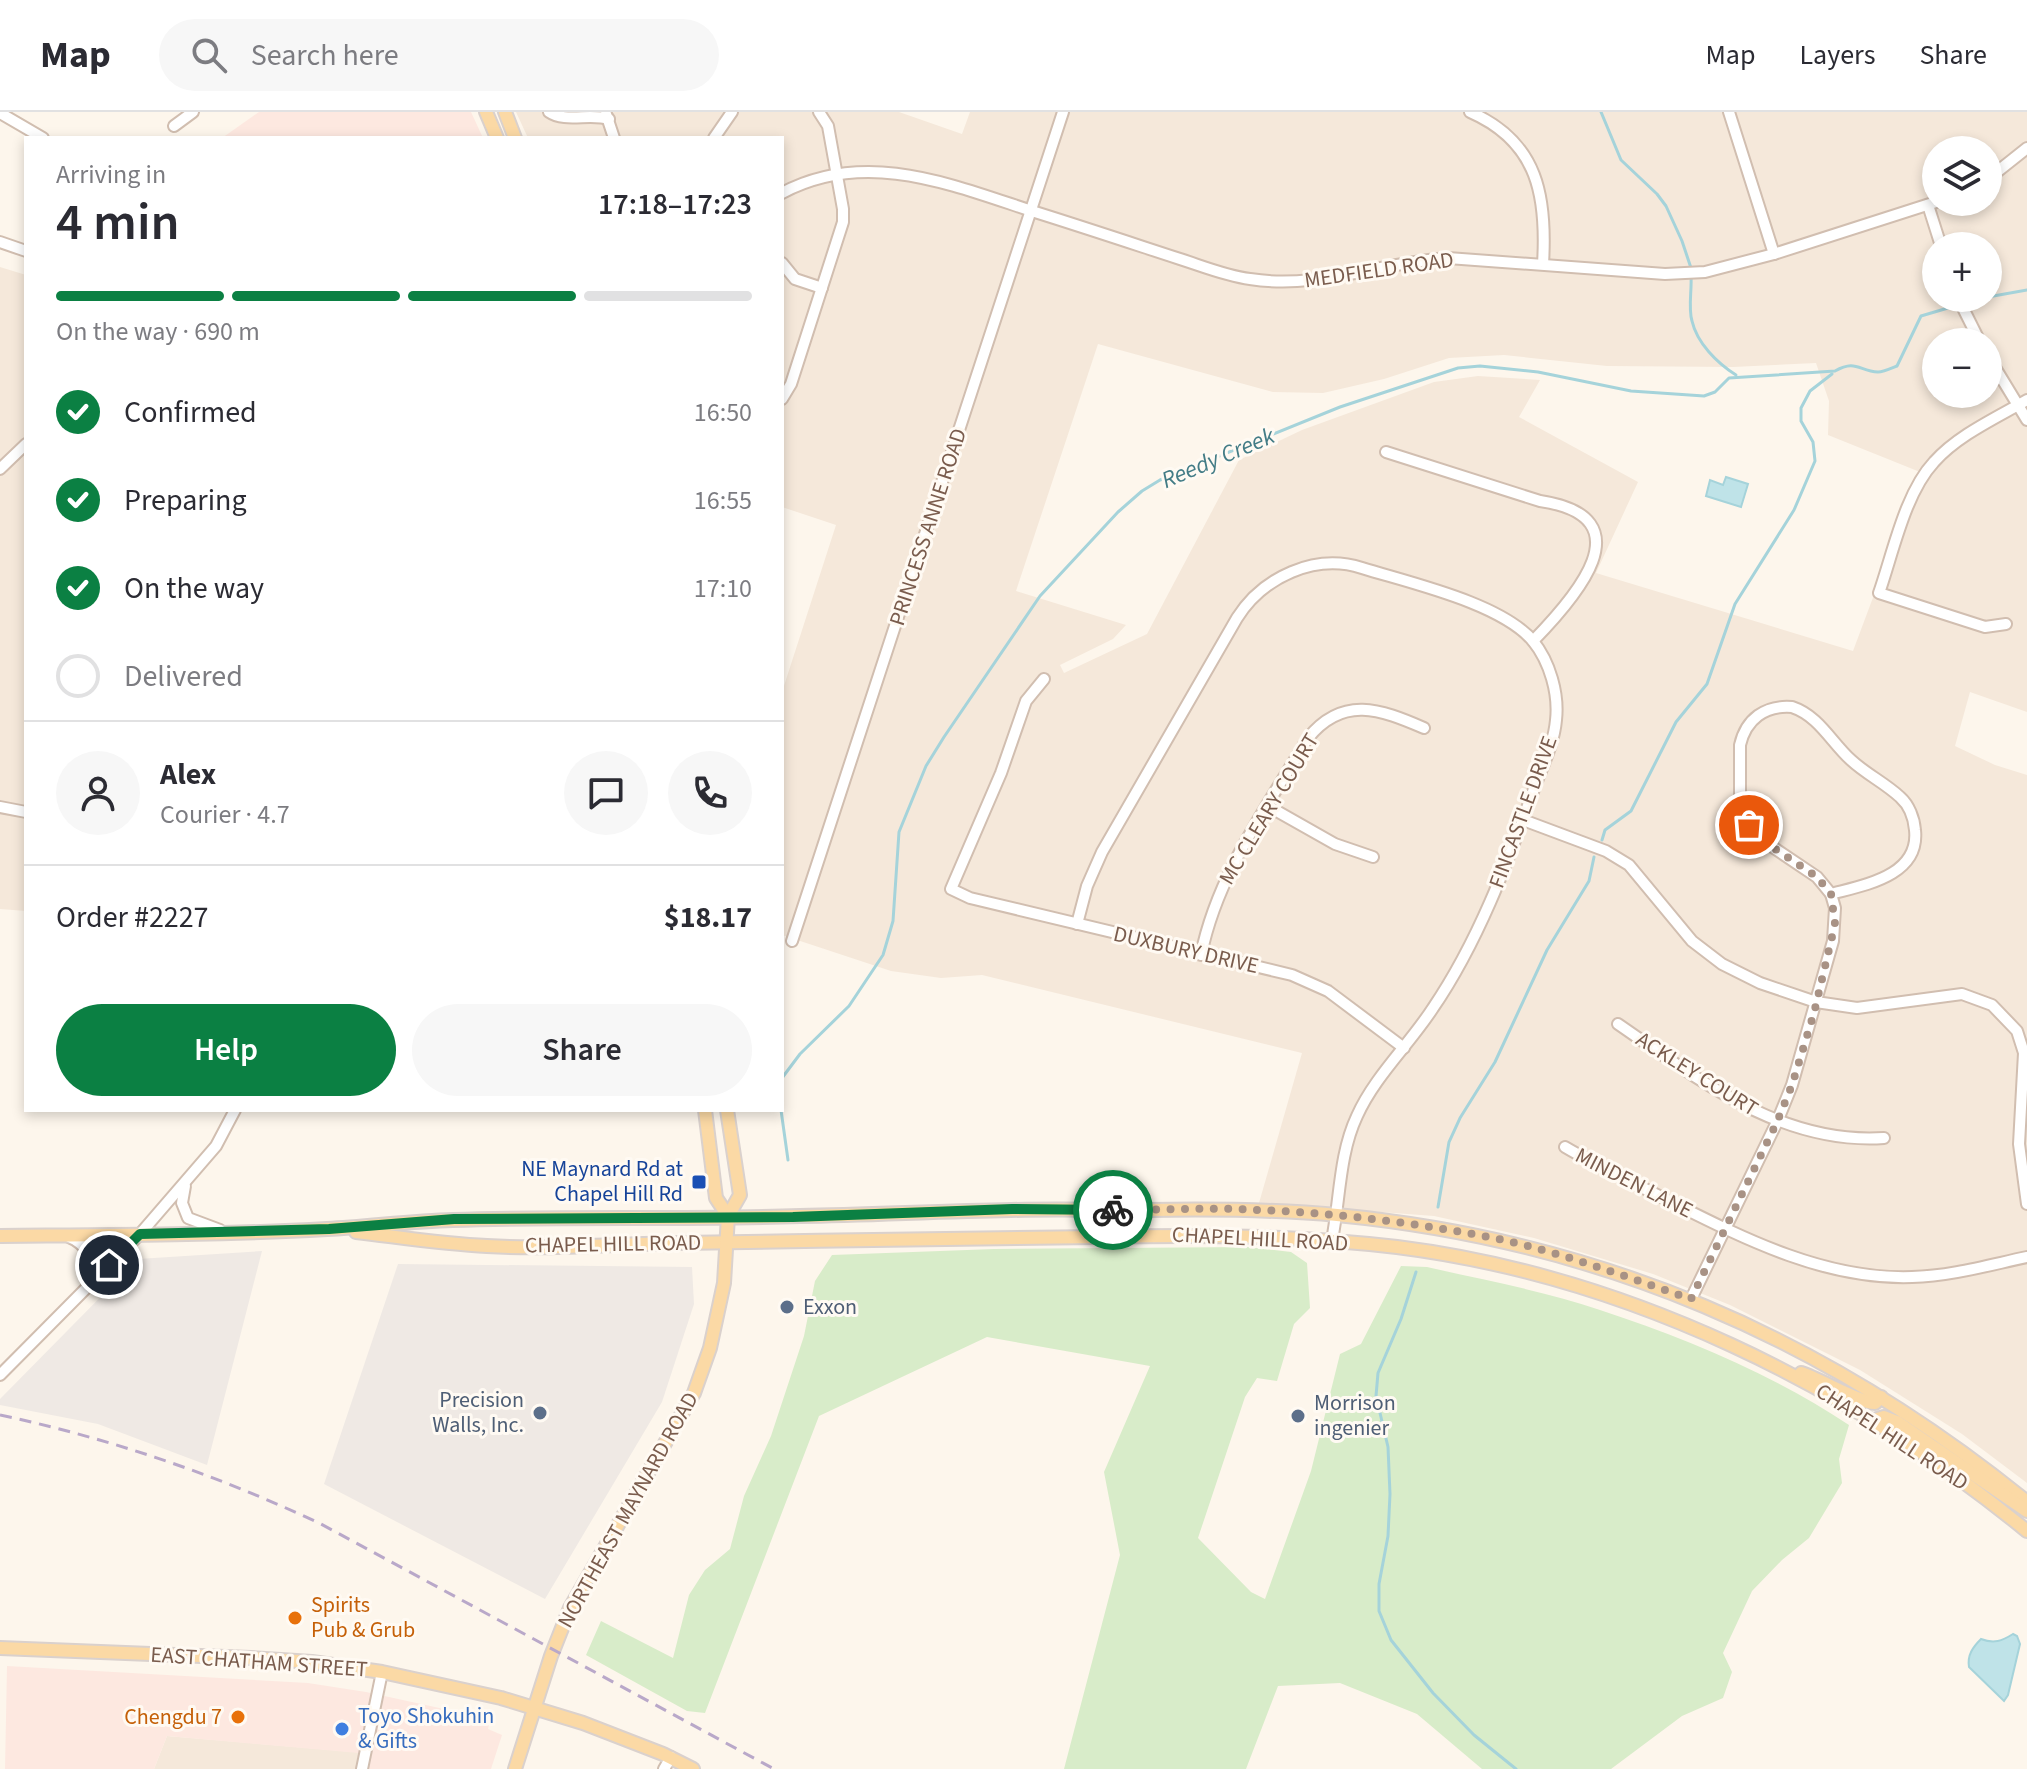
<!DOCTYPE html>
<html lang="en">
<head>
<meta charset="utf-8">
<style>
  :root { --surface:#fff; --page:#f7f7f7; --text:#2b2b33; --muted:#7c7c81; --line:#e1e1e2; --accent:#0b8043 }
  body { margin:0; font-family:"Source Sans 3",sans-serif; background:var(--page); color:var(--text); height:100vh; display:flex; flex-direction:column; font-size:30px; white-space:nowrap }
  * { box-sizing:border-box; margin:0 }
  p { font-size:26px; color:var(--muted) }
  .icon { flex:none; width:44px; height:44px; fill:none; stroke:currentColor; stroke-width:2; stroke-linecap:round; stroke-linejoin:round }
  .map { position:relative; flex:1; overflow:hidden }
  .details { position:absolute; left:24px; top:24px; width:760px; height:976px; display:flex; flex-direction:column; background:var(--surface); border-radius:0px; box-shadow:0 4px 12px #0003 }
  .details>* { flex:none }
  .fabs { position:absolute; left:1922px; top:24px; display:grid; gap:16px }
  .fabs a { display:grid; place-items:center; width:80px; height:80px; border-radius:50%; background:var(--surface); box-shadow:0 4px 12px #0003; font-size:40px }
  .pin { position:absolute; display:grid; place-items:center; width:68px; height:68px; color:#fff; margin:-34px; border:4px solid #fff; border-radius:50%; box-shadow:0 2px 8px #0007 }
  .courier { position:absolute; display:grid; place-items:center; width:80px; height:80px; margin:-40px; border:6px solid #0b8043; border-radius:50%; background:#fff; color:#222; box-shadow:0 2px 10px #0007 }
  .summary em { font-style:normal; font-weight:600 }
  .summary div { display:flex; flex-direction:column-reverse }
  .summary { display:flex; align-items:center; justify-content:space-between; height:136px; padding:0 32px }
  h1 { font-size:52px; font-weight:600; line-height:60px }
  .bar { display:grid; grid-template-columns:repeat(4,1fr); gap:12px 8px; align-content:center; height:96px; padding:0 32px }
  .bar i { height:10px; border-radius:6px; background:var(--line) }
  .bar .current { background:var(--accent) }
  .bar p { grid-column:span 4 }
  .line { display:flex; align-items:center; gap:20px; padding:0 32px; border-top:2px solid var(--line) }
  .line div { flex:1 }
  .round { display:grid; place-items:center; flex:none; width:84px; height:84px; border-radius:42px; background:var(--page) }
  ol { padding:0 32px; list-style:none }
  li { display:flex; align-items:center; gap:24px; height:88px }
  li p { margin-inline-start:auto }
  li .icon { padding:8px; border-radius:50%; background:var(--accent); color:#fff; stroke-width:4 }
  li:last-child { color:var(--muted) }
  li i { width:44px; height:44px; border:4px solid var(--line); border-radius:50% }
  .primary-button { display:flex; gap:16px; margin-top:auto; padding:16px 32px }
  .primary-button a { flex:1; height:92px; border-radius:48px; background:var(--accent); color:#fff; font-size:32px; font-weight:600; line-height:92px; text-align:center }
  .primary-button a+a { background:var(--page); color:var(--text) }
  header { display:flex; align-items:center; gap:48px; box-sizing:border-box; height:112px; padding:0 40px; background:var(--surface); border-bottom:2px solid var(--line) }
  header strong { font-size:38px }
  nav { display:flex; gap:44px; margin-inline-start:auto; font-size:28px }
  .search { width:560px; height:72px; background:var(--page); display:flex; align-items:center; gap:20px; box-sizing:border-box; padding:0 28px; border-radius:44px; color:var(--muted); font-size:30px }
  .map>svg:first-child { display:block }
  .residential { fill:#f5e8da; fill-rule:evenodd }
  .commercial { fill:#fde8e0 }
  .industrial { fill:#efe9e4 }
  .green { fill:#d8ecc9 }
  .water { fill:#bfe3e8; stroke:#a5d3da; stroke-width:2 }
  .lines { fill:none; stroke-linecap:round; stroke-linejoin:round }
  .stream { stroke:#a5d3da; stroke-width:3 }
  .minor-casing { stroke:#d1beb0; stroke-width:14 }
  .major-casing { stroke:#dad1cd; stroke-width:16 }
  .minor { stroke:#fff; stroke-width:10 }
  .major { stroke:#fbd9a5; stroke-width:12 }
  .rail { stroke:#b9a8c9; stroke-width:3; stroke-dasharray:12 8; stroke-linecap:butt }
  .done { stroke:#a89285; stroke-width:8; stroke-dasharray:0 14.4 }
  .route { stroke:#0b8043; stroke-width:10 }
  .transit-dot { fill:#1a4fb4; stroke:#fffaf3; stroke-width:3 }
  .service-dot { fill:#5c6f8a; stroke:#fffaf3; stroke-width:3 }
  .food-dot { fill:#e8710a; stroke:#fffaf3; stroke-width:3 }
  .shop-dot { fill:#3f7fe0; stroke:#fffaf3; stroke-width:3 }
  .labels { text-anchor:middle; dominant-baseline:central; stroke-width:6; stroke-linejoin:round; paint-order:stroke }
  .street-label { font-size:22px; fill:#7a5c4d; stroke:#fffaf3 }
  .transit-label { font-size:22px; fill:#164399; stroke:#fffaf3; text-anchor:end }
  .service-label { font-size:22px; fill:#4e5e75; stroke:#fffaf3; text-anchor:start }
  .food-label { font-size:22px; fill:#c56008; stroke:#fffaf3; text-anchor:start }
  .shop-label { font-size:22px; fill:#366cbe; stroke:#fffaf3; text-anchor:start }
  .water-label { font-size:24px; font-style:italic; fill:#437c86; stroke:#fffaf3 }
</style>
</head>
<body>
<header>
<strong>Map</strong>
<div class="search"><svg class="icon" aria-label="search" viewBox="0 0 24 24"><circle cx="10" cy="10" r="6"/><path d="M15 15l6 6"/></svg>Search here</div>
<nav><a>Map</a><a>Layers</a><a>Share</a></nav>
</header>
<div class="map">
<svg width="2027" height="1657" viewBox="0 0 2027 1657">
  <rect width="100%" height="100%" fill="#fdf6ec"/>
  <g class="residential">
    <path d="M 516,0 L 899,0 L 962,22 L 970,0 L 2027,0 L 2027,600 L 1970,580 L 1955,634 L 1995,653 L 2027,663 L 2027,1371 L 1962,1322 L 1860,1258 L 1730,1193 L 1653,1162 L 1534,1126 L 1434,1104 L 1259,1091 L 1302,941 L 982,863 L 941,866 L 891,859 L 782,823 L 782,580 L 836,413 L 782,395 L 782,26 L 528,26 ZM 1936,38 L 1988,38 L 1988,90 L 1936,90 ZM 1936,134 L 1988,134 L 1988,186 L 1936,186 ZM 1936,230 L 1988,230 L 1988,282 L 1936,282 ZM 1098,232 L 1273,280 L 1323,281 L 1384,267 L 1449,246 L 1504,243 L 1607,254 L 1733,255 L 1816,251 L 1829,289 L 1828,323 L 1920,360 L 1853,539 L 1596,461 L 1638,370 L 1519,305 L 1540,268 L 1478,264 L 1434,270 L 1302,318 L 1239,348 L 1147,522 L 1064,561 L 1060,553 L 1113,527 L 1126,513 L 1016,479 Z"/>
    <polygon points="0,155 26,163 26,799 0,797"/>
    <polygon points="167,1624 366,1641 362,1657 154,1657"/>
  </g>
  <g class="commercial">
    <polygon points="259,0 471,0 483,26 222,26"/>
    <polygon points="7,1554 308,1571 366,1580 490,1607 488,1617 502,1623 491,1657 368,1657 370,1642 167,1624 154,1657 5,1657"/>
  </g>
  <g class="industrial">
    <polygon points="262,1139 207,1353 98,1312 0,1293 0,1287 138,1147"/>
    <polygon points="398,1152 692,1155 694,1192 662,1290 545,1487 324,1372"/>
  </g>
  <path class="green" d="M 1248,1135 L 1291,1140 L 1307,1151 L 1310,1196 L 1294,1212 L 1277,1269 L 1257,1266 L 1245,1285 L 1198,1426 L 1251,1480 L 1265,1487 L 1311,1359 L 1340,1242 L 1361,1232 L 1401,1154 L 1427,1155 C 1484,1168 1544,1179 1600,1198 C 1686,1226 1774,1263 1849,1313 L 1839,1347 L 1842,1371 L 1809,1426 L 1782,1448 L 1752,1479 L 1723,1541 L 1732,1560 L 1723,1586 L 1682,1604 L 1611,1657 L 1482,1657 L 1417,1602 L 1340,1571 L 1278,1574 L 1246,1657 L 1064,1657 L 1120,1443 L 1104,1360 L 1150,1254 L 987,1225 L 819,1304 L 705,1601 L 687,1599 L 586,1543 L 601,1509 L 673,1546 L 689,1483 L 705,1458 L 730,1437 L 744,1384 L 771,1324 L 804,1224 L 815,1169 L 832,1143 L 994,1137 Z"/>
  <g class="water">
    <polygon points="1726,365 1748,372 1741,395 1706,384 1710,368 1723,373"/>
    <path d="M 2013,1522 L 2017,1524 L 2020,1532 L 2008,1583 L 2004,1589 L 1969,1555 C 1967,1543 1973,1535 1981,1527 C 1994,1532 2002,1529 2013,1522 Z"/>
  </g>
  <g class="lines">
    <g class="stream">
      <polyline points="1601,0 1621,48 1657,82 1666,94 1682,129 1691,156"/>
      <path d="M 1691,164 C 1692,178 1688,196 1692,209 C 1697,231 1717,251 1736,263"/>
      <polyline points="1988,185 2027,178"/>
      <polyline points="1974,186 1976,186"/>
      <polyline points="1602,728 1605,718 1631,699 1676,610 1707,572 1735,492 1794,398 1815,349 1813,330 1801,309 1801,296 1810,279 1832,262"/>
      <path d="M 782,966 L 800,942 L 849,894 L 883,843 L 893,809 L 899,720 L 926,654 L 944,625 L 1040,484 L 1118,400 L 1142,379 L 1160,368 L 1340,295 L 1458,256 L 1480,254 L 1538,260 L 1631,279 L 1704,284 L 1715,280 L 1729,266 L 1835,259 C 1856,247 1859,259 1878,260 C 1883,260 1892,256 1897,254 L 1921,204 L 1948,196"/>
      <polyline points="781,998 788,1048"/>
      <polyline points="1438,1095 1449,1030 1460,1006 1495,950 1547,838 1589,769 1594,745"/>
      <polyline points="1416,1160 1401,1207 1378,1261 1376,1284 1388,1335 1390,1382 1388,1424 1379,1472 1379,1499 1391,1528 1433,1581 1474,1623 1516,1657"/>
    </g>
    <g class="minor-casing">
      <g id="minor">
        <path d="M 549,0 C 565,11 590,1 609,7"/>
        <path d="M 1470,0 C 1539,30 1547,86 1543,152"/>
        <polyline points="1729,0 1774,142"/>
        <polyline points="0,1 43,26"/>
        <polyline points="606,2 614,26"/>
        <polyline points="174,14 193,0"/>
        <polyline points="714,26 732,0"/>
        <polyline points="1988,67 2027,36"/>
        <path d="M 782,81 C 866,36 952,73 1035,100 C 1083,115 1131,131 1180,147 C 1202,154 1226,164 1250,167 C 1318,178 1381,150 1448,146 L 1665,162 L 1705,160 L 1774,142 L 1936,90"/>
        <polyline points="1928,93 1941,134"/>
        <polyline points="0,130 26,139"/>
        <polyline points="782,151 795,167 822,176"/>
        <polyline points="1958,186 1980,230"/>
        <polyline points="1988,244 2027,308"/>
        <polyline points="782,287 791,272 843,110 843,97 828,14 819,0"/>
        <path d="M 1386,340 L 1540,389 C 1648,405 1574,487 1533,529"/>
        <polyline points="0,357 26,332"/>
        <path d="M 2006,512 L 1985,515 L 1879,481 C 1893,441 1905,381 1934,350 C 1958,323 1996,306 2027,288"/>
        <polyline points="1044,567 1026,589 1001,661 951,777 970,786 1292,863 1328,879 1404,936"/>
        <path d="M 1792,595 C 1819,604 1831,630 1851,648 C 1866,662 1885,671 1900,685 C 1909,693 1914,706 1915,718 C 1920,764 1864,773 1831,782 L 1817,765 L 1774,736 L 1749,713 L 1740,691 L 1740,633 C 1746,607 1765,593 1792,595 Z"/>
        <polyline points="1268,694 1335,732 1373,745"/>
        <polyline points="0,695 26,700"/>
        <polyline points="1523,708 1606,739 1629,753 1692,829 1722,852 1760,871 1816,890 1857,896 1962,882 1992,893 2017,919 2024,941 2019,1032 2027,1092"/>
        <path d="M 1077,812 L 1087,774 L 1102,740 L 1237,506 C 1263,465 1315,441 1362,456 C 1410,471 1501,491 1533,529 C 1550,550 1559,582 1556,608 C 1554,632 1542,655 1534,677 C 1507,752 1478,830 1433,896 C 1409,933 1375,964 1357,1004 C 1339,1042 1340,1088 1332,1128"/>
        <polyline points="792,829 1063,0"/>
        <path d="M 1201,843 C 1217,763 1267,695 1308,626 C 1343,583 1380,597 1424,616"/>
        <path d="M 1618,912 C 1698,967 1781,1033 1884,1026"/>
        <path d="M 1565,1035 C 1599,1055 1634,1071 1669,1089 C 1745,1127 1825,1168 1912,1165 C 1951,1164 1989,1153 2027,1145"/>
        <polyline points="185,1074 182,1091 188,1106 220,1118"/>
        <path d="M 67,1124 C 88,1133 96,1147 92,1170"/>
        <polyline points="1691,1187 1777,1010 1792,973 1833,829 1835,796 1831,782"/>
        <polyline points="0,1263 140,1122 216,1034 235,998"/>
        <polyline points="362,1657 382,1560"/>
        <polyline points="664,1657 671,1645"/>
      </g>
    </g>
    <g class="major-casing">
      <g id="major">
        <polyline points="486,0 497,26"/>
        <polyline points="505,0 515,26"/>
        <polyline points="705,998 716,1086 728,1104"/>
        <path d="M 356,1120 C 399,1125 443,1132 487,1134 C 550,1138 615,1132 679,1131 C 819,1129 959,1126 1099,1125 C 1199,1123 1298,1123 1397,1135 C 1627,1164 1849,1273 2027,1419"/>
        <path d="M 0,1124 C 109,1123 218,1123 327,1117 C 369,1115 410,1109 453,1108 C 568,1104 684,1108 800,1104 C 870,1103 941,1099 1011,1098 C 1057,1097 1102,1098 1148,1098 C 1211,1097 1274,1097 1337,1103 C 1598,1128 1824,1225 2027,1390"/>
        <path d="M 1801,1261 C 1820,1267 1860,1291 1875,1291 L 1881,1285"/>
        <polyline points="1871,1309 1884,1305 1897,1310 2027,1399"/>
        <polyline points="0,1536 251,1546 312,1550 382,1560 501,1586 583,1611 663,1642 693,1657"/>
        <polyline points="515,1657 551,1544 570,1496 694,1281 710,1236 724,1171 728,1104 740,1083 727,998"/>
      </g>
    </g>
    <use href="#minor" class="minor"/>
    <use href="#major" class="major"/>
    <path class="rail" d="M 0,1303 C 112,1327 217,1363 321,1412 L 774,1657"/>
  </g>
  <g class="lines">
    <path class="done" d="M 1113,1098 C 1161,1098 1210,1095 1258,1098 C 1337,1101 1416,1111 1494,1126 C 1561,1140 1626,1165 1691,1187 L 1777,1010 L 1792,973 L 1814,901 L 1835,812 L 1831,782 L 1817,765 L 1774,736 L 1749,713"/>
    <polyline class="route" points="109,1153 140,1122 329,1117 454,1107 793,1105 1012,1097 1113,1098"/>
  </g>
  <rect class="transit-dot" x="691" y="1062" width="16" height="16" rx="4"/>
  <g class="service-dot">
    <circle cx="787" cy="1195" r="8"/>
    <circle cx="540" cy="1301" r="8"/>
    <circle cx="1298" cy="1304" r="8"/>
  </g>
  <g class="food-dot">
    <circle cx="295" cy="1506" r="8"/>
    <circle cx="238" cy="1605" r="8"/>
  </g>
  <circle class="shop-dot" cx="342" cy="1617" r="8"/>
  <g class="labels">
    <g class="street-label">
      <text transform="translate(1379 158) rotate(-8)">MEDFIELD ROAD</text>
      <text transform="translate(928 415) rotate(-72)">PRINCESS ANNE ROAD</text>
      <text transform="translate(1269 697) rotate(-59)">MC CLEARY COURT</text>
      <text transform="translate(1523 700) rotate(-70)">FINCASTLE DRIVE</text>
      <text transform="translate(1186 838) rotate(13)">DUXBURY DRIVE</text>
      <text transform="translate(1697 962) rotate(32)">ACKLEY COURT</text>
      <text transform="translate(1634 1071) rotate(27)">MINDEN LANE</text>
      <text transform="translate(1260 1127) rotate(3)">CHAPEL HILL ROAD</text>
      <text transform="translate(613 1132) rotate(-1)">CHAPEL HILL ROAD</text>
      <text transform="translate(1892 1325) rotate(33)">CHAPEL HILL ROAD</text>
      <text transform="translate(628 1398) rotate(-61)">NORTHEAST MAYNARD ROAD</text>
      <text transform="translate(259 1550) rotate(4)">EAST CHATHAM STREET</text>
    </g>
    <g class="transit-label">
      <text x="683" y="1057">NE Maynard Rd at<tspan x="683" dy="25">Chapel Hill Rd</tspan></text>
    </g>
    <g class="service-label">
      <text x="803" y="1195">Exxon</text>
      <text x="524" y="1288" text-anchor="end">Precision<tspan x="524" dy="25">Walls, Inc.</tspan></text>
      <text x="1314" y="1291">Morrison<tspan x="1314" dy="25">ingenier</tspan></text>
    </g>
    <g class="food-label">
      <text x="311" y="1493">Spirits<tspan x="311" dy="25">Pub &amp; Grub</tspan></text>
      <text x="222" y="1605" text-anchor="end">Chengdu 7</text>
    </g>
    <g class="shop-label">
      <text x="358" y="1604">Toyo Shokuhin<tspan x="358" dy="25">&amp; Gifts</tspan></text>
    </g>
    <g class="water-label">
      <text transform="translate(1218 346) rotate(-23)">Reedy Creek</text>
    </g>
  </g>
</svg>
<div class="fabs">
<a><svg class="icon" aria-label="layers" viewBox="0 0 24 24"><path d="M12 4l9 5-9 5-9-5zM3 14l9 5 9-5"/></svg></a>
<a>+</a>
<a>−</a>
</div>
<div class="pin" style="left:1749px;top:713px;background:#ea580c"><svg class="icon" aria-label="bag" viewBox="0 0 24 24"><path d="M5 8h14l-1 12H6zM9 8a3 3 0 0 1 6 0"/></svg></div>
<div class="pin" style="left:109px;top:1153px;background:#1f2937"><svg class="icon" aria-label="home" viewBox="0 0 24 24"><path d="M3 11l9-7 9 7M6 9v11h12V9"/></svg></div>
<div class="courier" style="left:1113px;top:1098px"><svg class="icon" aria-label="bike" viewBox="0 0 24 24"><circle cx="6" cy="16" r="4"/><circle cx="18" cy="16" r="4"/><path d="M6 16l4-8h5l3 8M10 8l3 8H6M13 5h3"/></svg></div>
<section class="details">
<div class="summary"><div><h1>4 min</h1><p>Arriving in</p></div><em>17:18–17:23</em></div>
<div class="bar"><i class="current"></i><i class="current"></i><i class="current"></i><i></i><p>On the way · 690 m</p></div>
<ol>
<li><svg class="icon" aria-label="check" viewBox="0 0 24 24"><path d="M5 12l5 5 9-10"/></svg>Confirmed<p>16:50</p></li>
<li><svg class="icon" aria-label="check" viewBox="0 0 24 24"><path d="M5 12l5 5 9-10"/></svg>Preparing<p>16:55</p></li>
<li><svg class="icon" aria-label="check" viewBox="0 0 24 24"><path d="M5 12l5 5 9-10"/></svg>On the way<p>17:10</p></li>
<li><i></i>Delivered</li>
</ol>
<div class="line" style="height:144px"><a class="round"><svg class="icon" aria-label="person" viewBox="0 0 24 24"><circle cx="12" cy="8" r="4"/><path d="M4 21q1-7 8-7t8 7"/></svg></a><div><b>Alex</b><p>Courier · 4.7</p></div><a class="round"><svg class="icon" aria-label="chat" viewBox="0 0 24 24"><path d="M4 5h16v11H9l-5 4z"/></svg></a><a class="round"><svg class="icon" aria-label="phone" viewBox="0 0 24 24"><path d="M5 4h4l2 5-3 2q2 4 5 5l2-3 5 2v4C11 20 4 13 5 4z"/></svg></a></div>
<div class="line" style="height:104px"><div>Order #2227</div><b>$18.17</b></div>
<div class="primary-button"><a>Help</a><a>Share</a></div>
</section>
</div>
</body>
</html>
